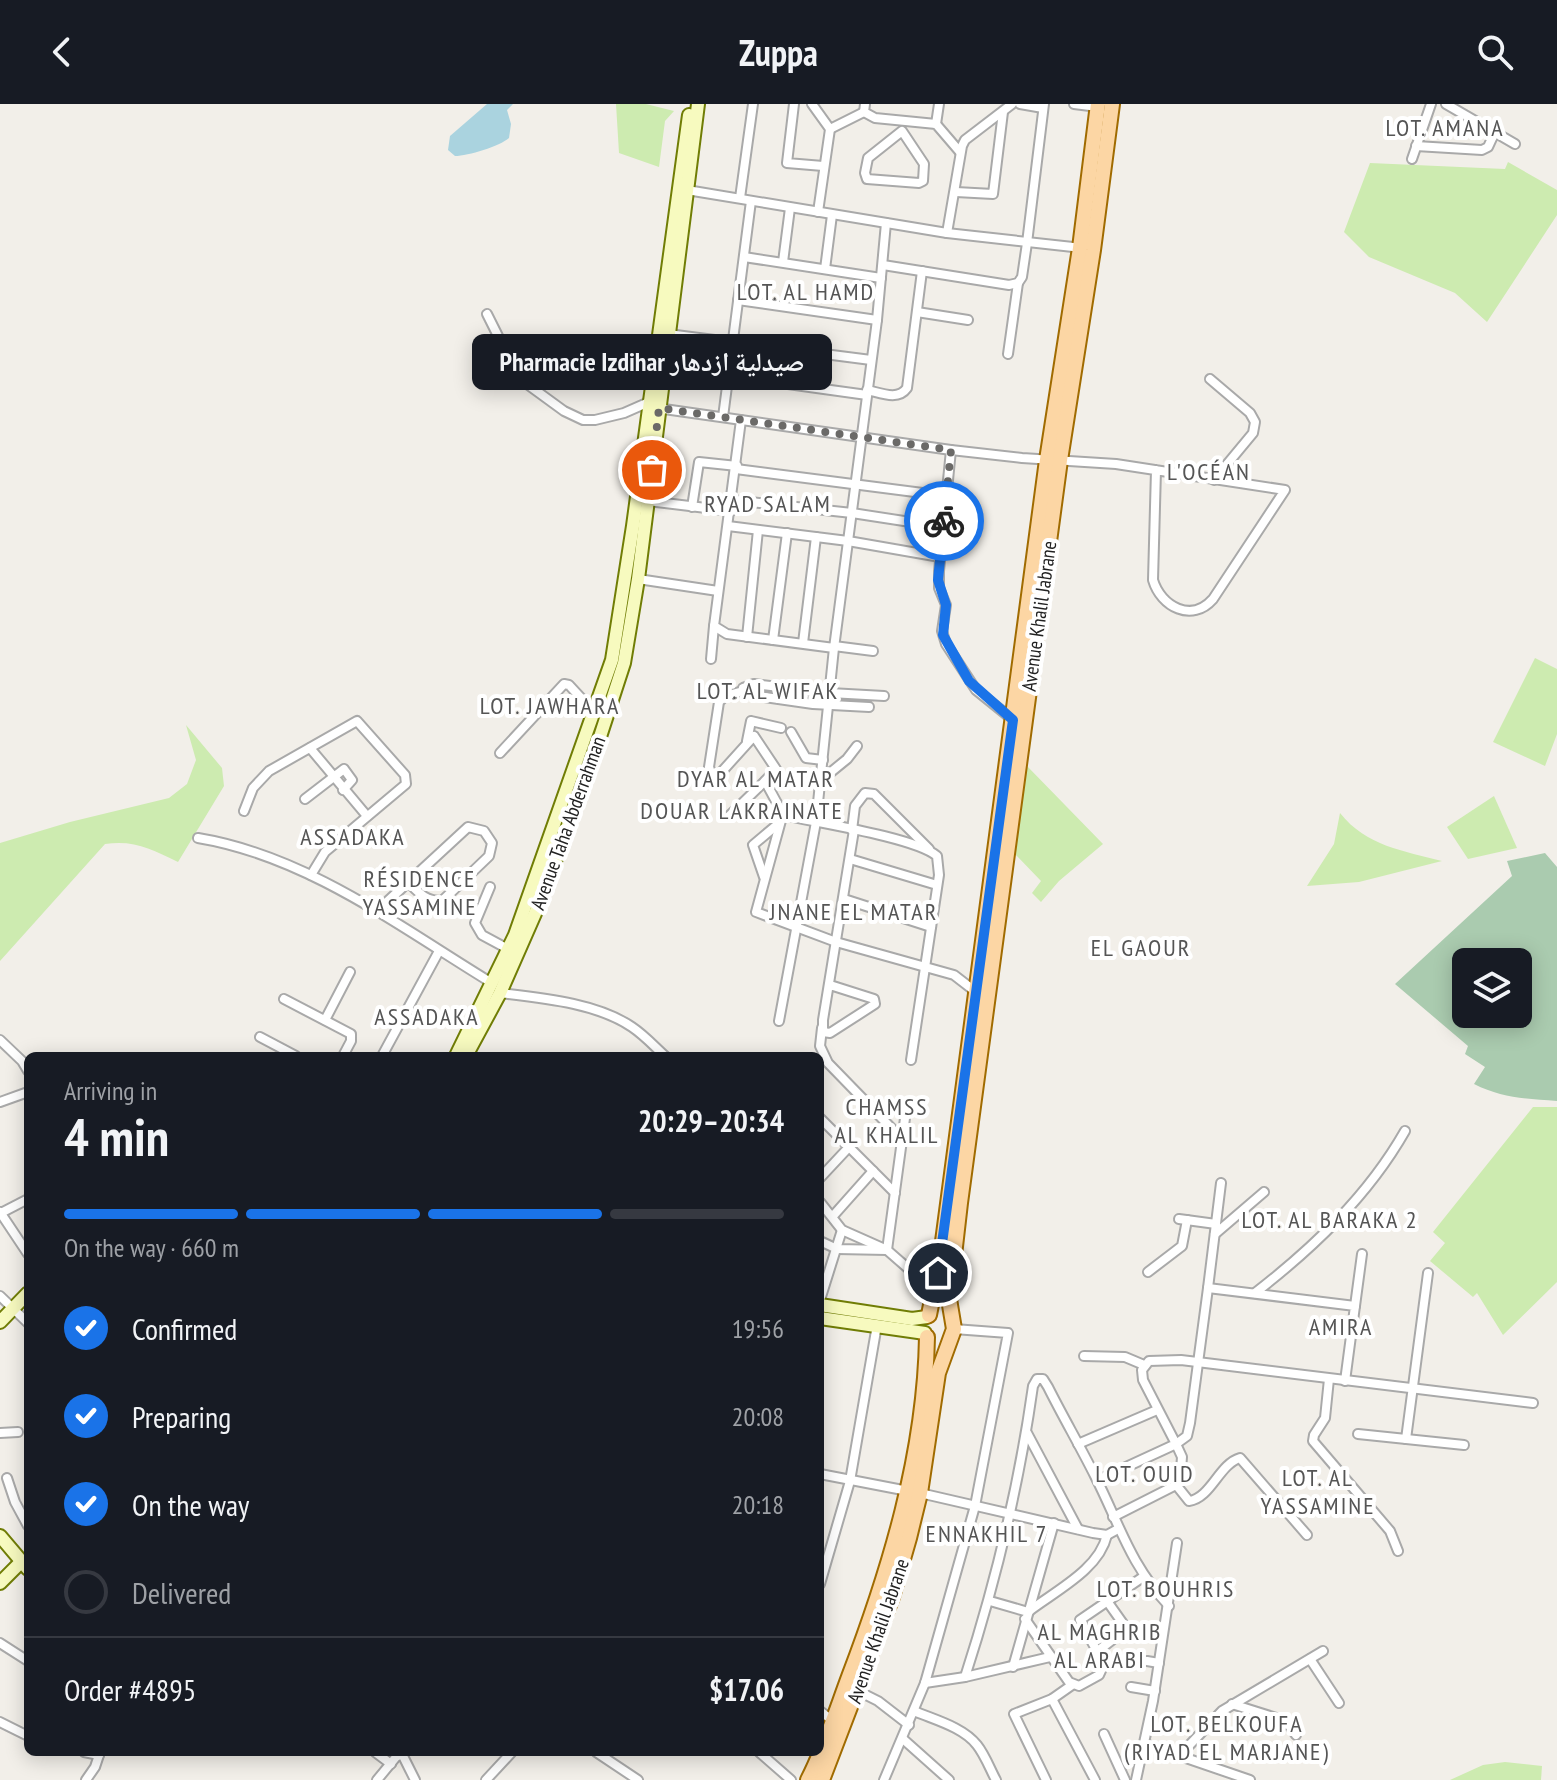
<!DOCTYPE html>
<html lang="en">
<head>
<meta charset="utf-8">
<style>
  :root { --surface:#171b24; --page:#242831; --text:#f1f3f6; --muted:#9ea1a6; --line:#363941; --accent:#1a73e8 }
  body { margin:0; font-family:"PT Sans Narrow","Noto Naskh Arabic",sans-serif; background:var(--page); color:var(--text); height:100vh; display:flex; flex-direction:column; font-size:30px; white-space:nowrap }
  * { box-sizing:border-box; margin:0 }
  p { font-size:26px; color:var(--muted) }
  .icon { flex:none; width:44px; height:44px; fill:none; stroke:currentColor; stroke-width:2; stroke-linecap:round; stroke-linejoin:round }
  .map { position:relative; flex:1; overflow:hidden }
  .details { position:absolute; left:24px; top:948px; width:800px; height:704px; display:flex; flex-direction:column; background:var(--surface); border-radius:12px; box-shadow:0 4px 20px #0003 }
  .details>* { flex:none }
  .buttons { position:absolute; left:1452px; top:844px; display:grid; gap:16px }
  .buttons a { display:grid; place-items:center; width:80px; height:80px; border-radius:12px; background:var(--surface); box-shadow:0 4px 20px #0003; font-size:40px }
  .pin { position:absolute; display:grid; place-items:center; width:68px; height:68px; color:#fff; margin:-34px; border:4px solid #fff; border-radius:50%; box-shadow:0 2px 8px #0007 }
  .courier { position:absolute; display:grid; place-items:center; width:80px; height:80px; margin:-40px; border:6px solid #1a73e8; border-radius:50%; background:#fff; color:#222; box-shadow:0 2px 10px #0007 }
  .bubble { position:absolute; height:56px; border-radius:12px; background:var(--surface); box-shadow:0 4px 20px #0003; font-size:26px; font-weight:700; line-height:56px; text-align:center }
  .summary em { font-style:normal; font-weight:700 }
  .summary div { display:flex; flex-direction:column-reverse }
  .summary { display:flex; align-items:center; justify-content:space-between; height:136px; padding:0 40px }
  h1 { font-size:52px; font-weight:700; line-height:60px }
  .bar { display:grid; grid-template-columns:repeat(4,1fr); gap:12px 8px; align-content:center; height:96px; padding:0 40px }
  .bar i { height:10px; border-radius:6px; background:var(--line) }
  .bar .current { background:var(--accent) }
  .bar p { grid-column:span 4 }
  .line { display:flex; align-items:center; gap:20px; padding:0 40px; border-top:2px solid var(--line) }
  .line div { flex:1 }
  ol { padding:0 40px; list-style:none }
  li { display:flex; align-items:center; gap:24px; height:88px }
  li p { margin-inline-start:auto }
  li .icon { padding:8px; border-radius:50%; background:var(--accent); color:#fff; stroke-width:4 }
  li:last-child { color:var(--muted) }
  li i { width:44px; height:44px; border:4px solid var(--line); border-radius:50% }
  header { display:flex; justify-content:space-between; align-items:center; height:104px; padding:0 40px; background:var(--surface); font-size:36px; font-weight:700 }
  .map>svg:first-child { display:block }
  .grass { fill:#cdebb0 }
  .cemetery { fill:#aacbaf; fill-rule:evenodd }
  .water { fill:#aad3df }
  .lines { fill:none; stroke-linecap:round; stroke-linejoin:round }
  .street-casing { stroke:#a9a9a9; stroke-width:12 }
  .secondary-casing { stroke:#707d05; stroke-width:16 }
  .primary-casing { stroke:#a06b00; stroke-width:18 }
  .street { stroke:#fff; stroke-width:8 }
  .secondary { stroke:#f7fabf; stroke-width:12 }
  .primary { stroke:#fcd6a4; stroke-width:14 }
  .done { stroke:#6b6a68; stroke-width:8; stroke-dasharray:0 14.4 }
  .route { stroke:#1a73e8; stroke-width:10 }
  .labels { text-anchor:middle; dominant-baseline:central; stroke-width:8; stroke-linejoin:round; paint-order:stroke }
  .street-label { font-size:20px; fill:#222; stroke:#fff }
  .quarter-label { font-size:24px; letter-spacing:2px; fill:#555; stroke:#fff }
</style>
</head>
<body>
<header><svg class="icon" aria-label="back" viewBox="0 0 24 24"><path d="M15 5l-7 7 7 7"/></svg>Zuppa<svg class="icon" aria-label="search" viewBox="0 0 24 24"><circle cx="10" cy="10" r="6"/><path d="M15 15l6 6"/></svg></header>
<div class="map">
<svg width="1557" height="1676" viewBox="0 0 1557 1676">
  <rect width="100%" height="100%" fill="#f2efe9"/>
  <g class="grass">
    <polygon points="616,0 646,0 674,7 665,17 659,63 619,49"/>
    <polygon points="1508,58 1557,86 1557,111 1487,218 1455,189 1369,153 1344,128 1370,59 1505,65"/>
    <polygon points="1535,554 1557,565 1557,630 1545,662 1493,638"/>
    <path d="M 186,621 L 222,664 L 224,682 L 178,758 C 151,745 135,736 105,740 L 0,857 L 0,739 L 70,718 L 169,694 L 187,680 L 196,656 Z"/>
    <polygon points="1027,662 1103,740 1059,777 1041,798 1032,789 1041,777 1014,749"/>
    <polygon points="1494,692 1517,744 1468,755 1447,723"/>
    <path d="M 1340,709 C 1366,742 1404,747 1442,757 L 1359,778 L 1307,782 L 1334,740 Z"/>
    <polygon points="1533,1003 1557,1003 1557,1178 1503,1231 1477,1189 1473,1193 1430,1157 1445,1139 1433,1128"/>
    <polygon points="1505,1658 1542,1662 1541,1676 1450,1676 1483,1661"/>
  </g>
  <path class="cemetery" d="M 1545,749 L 1557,763 L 1557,997 C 1526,995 1502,994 1474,980 L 1485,963 L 1465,950 L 1468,942 L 1395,880 L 1512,772 L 1507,757 ZM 1466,858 L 1518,858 L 1518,910 L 1466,910 Z"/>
  <path class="water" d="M 487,0 L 513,0 L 507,6 L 511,20 L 509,34 C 500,42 468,52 455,52 L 448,46 L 450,32 Z"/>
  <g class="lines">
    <g class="street-casing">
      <g id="street">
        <polyline points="794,0 787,59 823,62"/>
        <polyline points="812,0 830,25 818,108"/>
        <polyline points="865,0 864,8 875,14 936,20 960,48"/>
        <polyline points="1020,0 1043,4"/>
        <polyline points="1074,0 1098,3"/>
        <polyline points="1446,0 1515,40"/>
        <polyline points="936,20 939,0"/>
        <polyline points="830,25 864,8"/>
        <polygon points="902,27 924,60 923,77 919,79 867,75 865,69 868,54"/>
        <polyline points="1416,42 1482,46 1488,43 1494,30"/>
        <polyline points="1412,55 1431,0"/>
        <polyline points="687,86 947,129 1082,144"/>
        <polyline points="956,88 993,90 1003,8"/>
        <polyline points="740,94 753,0"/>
        <polyline points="947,129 962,42 965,36 1012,0"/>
        <polyline points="744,153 881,174"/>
        <polyline points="783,158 790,104"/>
        <polyline points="883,161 1009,181 1018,179 1022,173 1027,139 1044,0"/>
        <polyline points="825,165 832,111"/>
        <polyline points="738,196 877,216"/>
        <polyline points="917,208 968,216"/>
        <polyline points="487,210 507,250 527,280 564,307 583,316 595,316 624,309 649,298"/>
        <polyline points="668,230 871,256"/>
        <polyline points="1008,250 1018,179"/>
        <polyline points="729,272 867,291"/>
        <polyline points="1210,275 1250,309 1255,318 1253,329 1214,376"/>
        <path d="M 867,286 C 881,289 898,297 907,284 L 922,167"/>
        <polyline points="657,304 951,346"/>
        <polyline points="723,313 751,97"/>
        <polyline points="741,316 714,522 727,530 834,544"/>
        <polyline points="736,365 946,392"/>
        <polyline points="732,396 852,409 943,423"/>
        <polyline points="648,397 731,407"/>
        <polyline points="692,403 699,358 737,362"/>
        <polyline points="728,422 848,437 940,453"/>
        <polyline points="638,475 718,487"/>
        <polyline points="747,533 758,426"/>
        <polyline points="773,536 787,429"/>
        <polyline points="803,539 816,433"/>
        <polyline points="834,542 873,547"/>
        <polyline points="711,555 714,522"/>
        <polyline points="743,587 725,592 719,598 709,663 713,674 717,673 754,632 776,665 765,677 784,712"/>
        <polyline points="869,603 813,600 751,591 745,589 743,584 754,580 830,589 884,592"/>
        <path d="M 1012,615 L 976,586 L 946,540 L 942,527 L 946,501 L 939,484 L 939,467 L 951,346 L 1022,354 L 1116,360 L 1285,386 L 1213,495 C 1192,519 1161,503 1153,476 L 1156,366"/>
        <polyline points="791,628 806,654 823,656"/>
        <polyline points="747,637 751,617 781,624"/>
        <polyline points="310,644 367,712"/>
        <polyline points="500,649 564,580 569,581 594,608"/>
        <polyline points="820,677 847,655 857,642"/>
        <polyline points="305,695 344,665 352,676 343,686"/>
        <polyline points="244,707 253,684 269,667 357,617 405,671 406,680 325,748 311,771"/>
        <polyline points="729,712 765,677"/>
        <polyline points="852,726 855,702 865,689 874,690 929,745"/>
        <path d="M 198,734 C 307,752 400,823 492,879"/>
        <polyline points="850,755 937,781"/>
        <polyline points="764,773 753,741 778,720"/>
        <polyline points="490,783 475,819 482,831 508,845"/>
        <polyline points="844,795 931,823"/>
        <path d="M 377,807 L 468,723 L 484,727 L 492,739 L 489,752 L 442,797 C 426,797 420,790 409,779"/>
        <polyline points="830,881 874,895 875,900 830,929 823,928 823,916 854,726"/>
        <path d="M 500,889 C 542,894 597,899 632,923 C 644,931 654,942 665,952"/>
        <polyline points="284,895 351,930 351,937 343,952"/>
        <polyline points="325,916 350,868"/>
        <polyline points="779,917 816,718 834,544 877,216 886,119"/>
        <polyline points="822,924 820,942 828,959 902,1035"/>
        <polyline points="260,933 296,952"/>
        <polyline points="0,936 22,957 28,967"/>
        <polyline points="382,952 439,847"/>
        <path d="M 911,956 L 939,771 L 937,752 C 916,734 820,719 788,712 L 782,713 L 756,808 L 836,838 L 954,871 L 976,888"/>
        <polyline points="0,998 28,988"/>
        <polyline points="820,1014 895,1089"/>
        <polyline points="820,1074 849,1043"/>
        <polyline points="820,1098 842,1126 887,1146 934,1187"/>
        <polyline points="0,1108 28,1150"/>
        <polyline points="1,1109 28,1095"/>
        <polyline points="833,1112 873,1067"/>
        <polyline points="1179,1115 1216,1120"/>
        <polyline points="1215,1130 1264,1088"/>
        <polyline points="820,1137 837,1145 887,1146 906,1007"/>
        <polyline points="1148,1168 1182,1142 1187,1116"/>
        <polyline points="1208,1184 1221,1079"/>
        <path d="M 1255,1189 C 1313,1144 1368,1092 1405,1027"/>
        <polyline points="0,1192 28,1219"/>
        <polyline points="820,1196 842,1126"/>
        <polyline points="1355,1202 1362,1150"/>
        <polyline points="1084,1252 1125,1253 1144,1261"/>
        <polyline points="1329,1275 1325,1314 1314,1331 1313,1337 1390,1427 1398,1447"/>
        <polyline points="0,1329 18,1328"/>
        <polyline points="1027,1329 1078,1425"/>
        <polyline points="1358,1330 1464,1341"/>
        <polyline points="1406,1335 1428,1169"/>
        <polyline points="1078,1340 1157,1306"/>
        <polyline points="820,1370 908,1387"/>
        <polyline points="7,1374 15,1398 28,1422"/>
        <polyline points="1098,1376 1176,1340 1143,1276 1142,1266 1149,1257 1181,1256 1533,1299"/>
        <path d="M 1177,1382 L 1189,1397 C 1211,1394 1219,1360 1240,1354 L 1307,1431"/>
        <polyline points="920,1389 1093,1429 1107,1431 1118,1425"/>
        <polyline points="1113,1413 1180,1379 1182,1353 1176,1340 1187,1332 1190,1319 1208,1184 1355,1202 1345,1277"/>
        <polyline points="820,1480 850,1377 877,1221"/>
        <path d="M 990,1497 L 1028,1508 C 1055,1487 1099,1466 1107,1431"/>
        <polyline points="1025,1515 1069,1578 1079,1582 1099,1571 1104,1560 1080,1516 1143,1473"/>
        <polyline points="0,1539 28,1557"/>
        <polyline points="1099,1546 1125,1526 1124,1521 1107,1497"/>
        <polyline points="1310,1555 1339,1599"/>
        <polyline points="1147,1557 1159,1559"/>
        <polyline points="1013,1563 1054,1419"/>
        <path d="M 965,1573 C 996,1477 1019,1382 1033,1282 L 1037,1275 L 1043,1275 L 1048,1283 C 1063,1313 1080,1342 1095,1372 C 1120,1421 1129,1459 1169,1502"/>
        <polyline points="925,1579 965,1573 1050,1553"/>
        <polyline points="1131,1583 1155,1587"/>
        <polyline points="858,1587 878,1597 909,1621"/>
        <polyline points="1052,1595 1095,1676"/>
        <polyline points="1232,1600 1286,1617 1296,1631"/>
        <polyline points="820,1607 833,1617"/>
        <path d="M 914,1607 C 935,1616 963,1623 977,1641 C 985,1651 990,1665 996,1676"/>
        <polyline points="0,1618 28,1632"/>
        <polyline points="1104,1630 1125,1676"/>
        <polyline points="903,1635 949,1676"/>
        <polyline points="1145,1640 1250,1676"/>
        <polyline points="84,1648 99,1651"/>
        <polyline points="375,1648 391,1660"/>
        <polyline points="401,1648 415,1676"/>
        <polyline points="596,1648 638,1676"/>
        <polyline points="759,1648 791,1676"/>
        <polyline points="1179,1652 1222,1607 1323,1547"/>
        <polyline points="86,1676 95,1663 100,1648"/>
        <polyline points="377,1676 396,1653 405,1648"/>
        <polyline points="486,1676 512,1648"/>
        <polyline points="884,1676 925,1579 975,1402 1008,1229 954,1225"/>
        <polyline points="1046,1676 1014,1610 1052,1595 1072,1581"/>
        <polyline points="1136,1676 1153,1597 1177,1439"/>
      </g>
    </g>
    <g class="secondary-casing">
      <g id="secondary">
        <polyline points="456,952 515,831 612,556 633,422 689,11"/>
        <polyline points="466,952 500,889 540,798 597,642 624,559 638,475 698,0"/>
        <polyline points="820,1201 912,1215 927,1213"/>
        <polyline points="820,1214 925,1229"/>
        <polyline points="0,1218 28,1189"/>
        <polyline points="0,1432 28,1465"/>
        <polyline points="0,1479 21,1458"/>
      </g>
    </g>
    <g class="primary-casing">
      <g id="primary">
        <polyline points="929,1211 942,1145 1047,356 1080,144 1098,0"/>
        <path d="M 808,1676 C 825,1643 836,1608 849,1573 C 890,1465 925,1350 927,1233"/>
        <polyline points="822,1676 892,1493 909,1434 920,1389 938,1269 954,1225 949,1195 960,1099 1060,356 1093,146 1112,0"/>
      </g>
    </g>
    <use href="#street" class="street"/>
    <use href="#secondary" class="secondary"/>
    <use href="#primary" class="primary"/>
  </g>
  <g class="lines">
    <polyline class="done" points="652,366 659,304 951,346 944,417"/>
    <polyline class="route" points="938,1169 1013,616 969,577 943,531 946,501 938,476 944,417"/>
  </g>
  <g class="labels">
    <g class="street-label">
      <text transform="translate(1039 512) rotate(-82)">Avenue Khalil Jabrane</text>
      <text transform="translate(568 719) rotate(-70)">Avenue Taha Abderrahman</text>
      <text transform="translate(878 1527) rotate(-71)">Avenue Khalil Jabrane</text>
    </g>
    <g class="quarter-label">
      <text x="1445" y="23">LOT. AMANA</text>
      <text x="806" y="187">LOT. AL HAMD</text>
      <text x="1209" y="367">L'OCÉAN</text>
      <text x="768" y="399">RYAD SALAM</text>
      <text x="768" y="586">LOT. AL WIFAK</text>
      <text x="550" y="601">LOT. JAWHARA</text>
      <text x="756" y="674">DYAR AL MATAR</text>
      <text x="742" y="706">DOUAR LAKRAINATE</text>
      <text x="353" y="732">ASSADAKA</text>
      <text x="420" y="774">RÉSIDENCE<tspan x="420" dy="28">YASSAMINE</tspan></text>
      <text x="854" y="807">JNANE EL MATAR</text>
      <text x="1141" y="843">EL GAOUR</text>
      <text x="427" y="912">ASSADAKA</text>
      <text x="887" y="1002">CHAMSS<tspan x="887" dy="28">AL KHALIL</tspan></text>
      <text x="1330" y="1115">LOT. AL BARAKA 2</text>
      <text x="1341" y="1222">AMIRA</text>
      <text x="1145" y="1369">LOT. OUID</text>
      <text x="1318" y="1373">LOT. AL<tspan x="1318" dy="28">YASSAMINE</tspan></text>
      <text x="987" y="1429">ENNAKHIL 7</text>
      <text x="1166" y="1484">LOT. BOUHRIS</text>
      <text x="1100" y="1527">AL MAGHRIB<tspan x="1100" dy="28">AL ARABI</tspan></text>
      <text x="1227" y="1619">LOT. BELKOUFA<tspan x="1227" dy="28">(RIYAD EL MARJANE)</tspan></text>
    </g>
  </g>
</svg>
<div class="buttons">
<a><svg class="icon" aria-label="layers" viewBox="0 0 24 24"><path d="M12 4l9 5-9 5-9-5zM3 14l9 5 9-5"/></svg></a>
</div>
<div class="pin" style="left:652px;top:366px;background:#ea580c"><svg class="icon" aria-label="bag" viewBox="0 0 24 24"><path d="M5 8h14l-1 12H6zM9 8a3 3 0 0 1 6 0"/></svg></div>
<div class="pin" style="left:938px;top:1169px;background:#1f2937"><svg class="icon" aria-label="home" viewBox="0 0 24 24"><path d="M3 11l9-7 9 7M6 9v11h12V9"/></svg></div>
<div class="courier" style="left:944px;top:417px"><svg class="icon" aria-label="bike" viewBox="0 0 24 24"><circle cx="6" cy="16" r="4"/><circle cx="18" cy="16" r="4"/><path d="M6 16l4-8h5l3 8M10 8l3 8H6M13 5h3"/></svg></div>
<div class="bubble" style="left:472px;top:230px;width:360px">Pharmacie Izdihar صيدلية ازدهار</div>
<section class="details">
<div class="summary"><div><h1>4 min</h1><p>Arriving in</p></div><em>20:29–20:34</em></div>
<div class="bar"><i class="current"></i><i class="current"></i><i class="current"></i><i></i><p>On the way · 660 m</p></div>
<ol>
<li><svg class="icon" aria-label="check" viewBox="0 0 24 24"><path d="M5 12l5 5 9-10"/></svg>Confirmed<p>19:56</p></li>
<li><svg class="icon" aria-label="check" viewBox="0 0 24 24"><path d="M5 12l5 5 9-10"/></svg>Preparing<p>20:08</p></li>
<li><svg class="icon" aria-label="check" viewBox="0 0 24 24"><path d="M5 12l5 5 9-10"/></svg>On the way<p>20:18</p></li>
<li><i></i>Delivered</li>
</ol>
<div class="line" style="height:104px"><div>Order #4895</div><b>$17.06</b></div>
</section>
</div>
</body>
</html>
